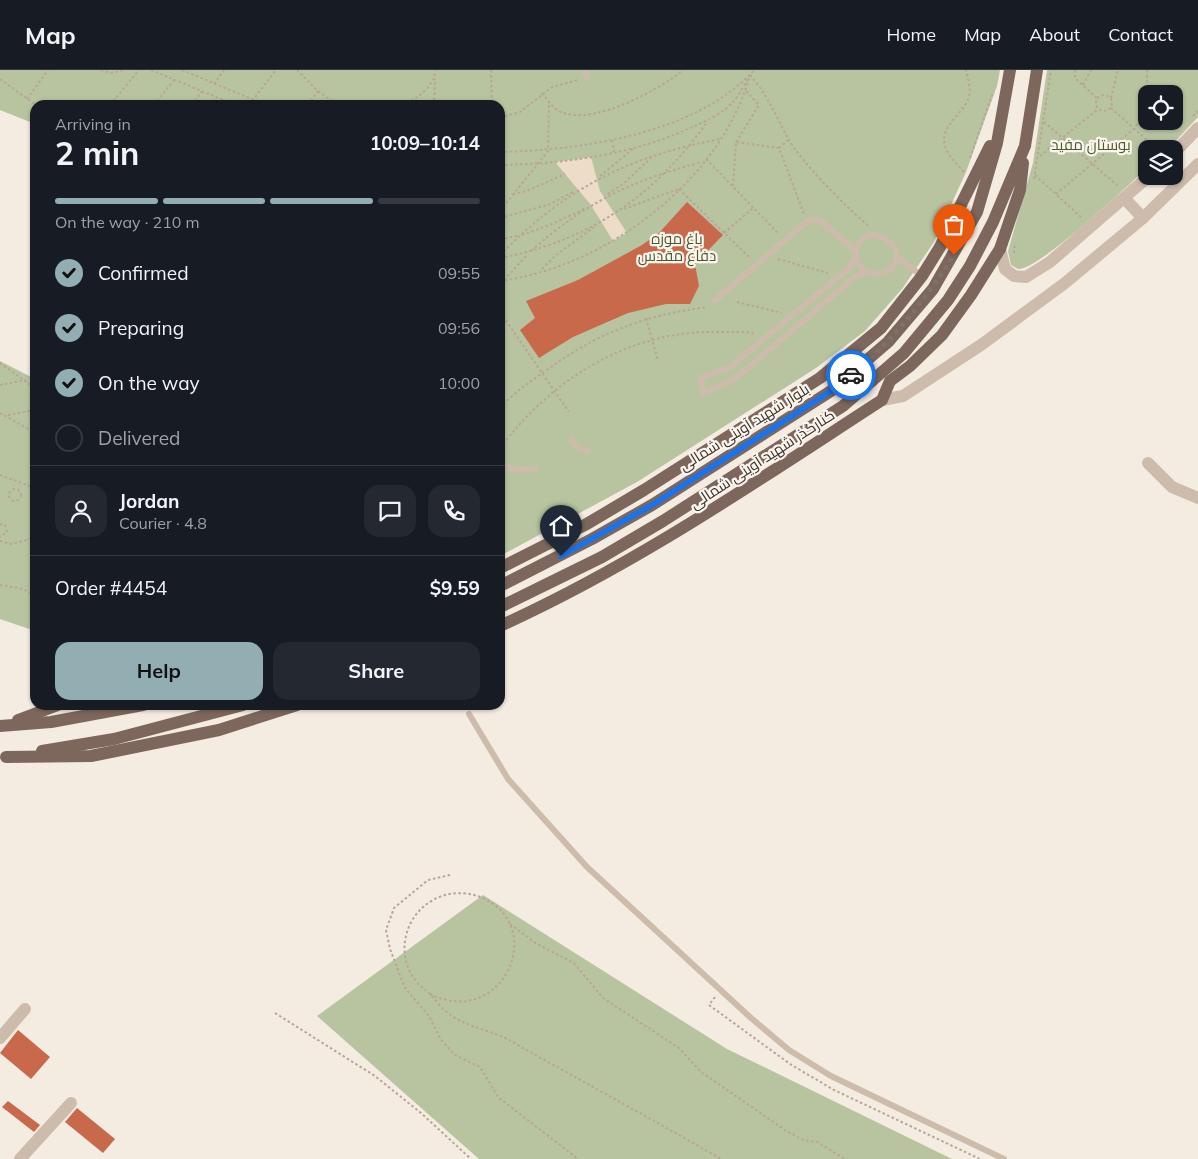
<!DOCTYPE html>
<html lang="en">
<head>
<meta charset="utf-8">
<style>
  :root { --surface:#171b24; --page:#242831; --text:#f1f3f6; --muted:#9ea1a6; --line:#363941; --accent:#92aeb2 }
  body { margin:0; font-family:Mulish,Cairo,sans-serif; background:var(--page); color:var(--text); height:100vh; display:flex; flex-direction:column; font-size:19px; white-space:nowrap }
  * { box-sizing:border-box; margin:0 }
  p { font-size:16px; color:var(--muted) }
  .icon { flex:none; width:28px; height:28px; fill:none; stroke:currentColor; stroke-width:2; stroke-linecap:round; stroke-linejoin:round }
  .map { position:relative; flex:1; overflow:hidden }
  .sheet { position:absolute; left:30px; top:30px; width:475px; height:610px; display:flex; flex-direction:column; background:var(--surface); border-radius:15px; box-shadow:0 1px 4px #0004 }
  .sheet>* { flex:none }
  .fabs { position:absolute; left:1138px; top:15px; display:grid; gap:10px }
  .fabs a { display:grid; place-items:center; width:45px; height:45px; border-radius:10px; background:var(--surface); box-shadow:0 1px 4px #0004; font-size:25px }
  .pin { position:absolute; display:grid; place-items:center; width:42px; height:42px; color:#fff; margin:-51px -21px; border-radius:50% 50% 50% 0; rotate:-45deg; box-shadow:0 0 5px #0007 }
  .pin .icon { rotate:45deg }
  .courier { position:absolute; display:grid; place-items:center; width:50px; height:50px; margin:-25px; border:4px solid #1a73e8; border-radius:50%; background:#fff; color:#222; box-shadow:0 1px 6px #0007 }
  .overview em { font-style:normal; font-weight:700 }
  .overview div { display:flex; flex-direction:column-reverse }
  .overview { display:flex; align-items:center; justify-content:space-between; height:85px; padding:0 25px }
  h1 { font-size:32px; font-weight:700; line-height:38px }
  .bar { display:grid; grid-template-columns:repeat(4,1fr); gap:8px 5px; align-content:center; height:60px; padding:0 25px }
  .bar i { height:6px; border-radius:4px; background:var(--line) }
  .bar .active { background:var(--accent) }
  .bar p { grid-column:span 4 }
  .line { display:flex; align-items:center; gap:12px; padding:0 25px; border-top:1px solid var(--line) }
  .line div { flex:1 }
  .round { display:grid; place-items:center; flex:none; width:52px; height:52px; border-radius:15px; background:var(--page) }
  ol { padding:0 25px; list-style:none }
  li { display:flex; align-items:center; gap:15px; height:55px }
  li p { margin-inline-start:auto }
  li .icon { padding:5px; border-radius:50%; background:var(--accent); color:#111; stroke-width:4 }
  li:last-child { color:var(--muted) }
  li i { width:28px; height:28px; border:2px solid var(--line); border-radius:50% }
  .button { display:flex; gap:10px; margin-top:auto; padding:10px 25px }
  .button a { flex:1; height:58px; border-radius:15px; background:var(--accent); color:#111; font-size:20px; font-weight:700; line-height:58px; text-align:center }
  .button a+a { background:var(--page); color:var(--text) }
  header { display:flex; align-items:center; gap:30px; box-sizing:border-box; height:70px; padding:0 25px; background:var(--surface); border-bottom:1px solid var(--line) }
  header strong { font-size:24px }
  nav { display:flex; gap:28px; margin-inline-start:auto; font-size:18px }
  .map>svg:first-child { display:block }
  .green { fill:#b8c4a0; fill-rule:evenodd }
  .plaza { fill:#ecdcc8 }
  .building { fill:#c8694b }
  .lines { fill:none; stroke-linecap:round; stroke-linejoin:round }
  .path { stroke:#b9a596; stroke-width:2; stroke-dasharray:2.5 2.5; stroke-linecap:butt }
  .service { stroke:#cdbbac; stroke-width:6 }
  .minor { stroke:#cdbbac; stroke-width:12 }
  .tertiary { stroke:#cdbbac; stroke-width:12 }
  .primary { stroke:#7d675c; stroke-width:12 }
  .done { stroke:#7c716b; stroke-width:5; stroke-dasharray:0 9 }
  .route { stroke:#1a73e8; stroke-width:6 }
  .labels { text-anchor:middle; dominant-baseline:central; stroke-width:4.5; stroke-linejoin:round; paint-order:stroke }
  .park-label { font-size:15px; fill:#4a5a2e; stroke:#fbf5ee }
  .street-label { font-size:15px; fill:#3b302b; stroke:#fbf5ee }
</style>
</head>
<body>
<header>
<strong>Map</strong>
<nav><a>Home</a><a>Map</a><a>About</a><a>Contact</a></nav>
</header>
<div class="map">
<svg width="1198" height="1089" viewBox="0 0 1198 1089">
  <rect width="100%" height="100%" fill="#f4ebe1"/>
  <g class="green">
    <polygon points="0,0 1000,0 997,16 966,102 934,172 902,219 865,261 816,298 637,412 500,486 500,35 35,35 35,54 0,40"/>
    <path d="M 1047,0 L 1198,0 L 1198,47 L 1168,79 L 1146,79 L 1146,99 C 1126,117 1039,200 1018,199 L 1011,195 L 1008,181 L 1033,93 ZM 1146,24 L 1174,24 L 1174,51 L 1146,51 Z"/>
    <polygon points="0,291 35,309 35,561 0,549"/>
    <polygon points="483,825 727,979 952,1089 479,1089 317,946"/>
  </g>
  <polygon class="plaza" points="591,87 600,121 627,163 613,171 591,135 555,92"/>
  <g class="building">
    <polygon points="687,132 723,165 695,194 699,216 690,234 666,234 628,243 573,267 539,288 520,260 535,248 526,231 578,210 642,175 659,163"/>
    <polygon points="18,960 50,987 31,1009 0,983"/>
    <polygon points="8,1031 40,1055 34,1062 2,1037"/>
    <polygon points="77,1038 115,1069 103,1083 65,1052"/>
  </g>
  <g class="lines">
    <g class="path">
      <polyline points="101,0 111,3 124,0"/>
      <polyline points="151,0 235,35"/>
      <polyline points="182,0 266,35"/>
      <polyline points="297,0 318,21 338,35"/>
      <polyline points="491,0 492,35"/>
      <polyline points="1075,0 1075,8 1098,29"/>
      <polyline points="1147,0 1147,24"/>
      <path d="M 750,5 C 768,25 776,47 789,70 C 801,92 850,141 870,157"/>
      <polyline points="0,9 36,35"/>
      <polyline points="214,14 224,0"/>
      <polyline points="1083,15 1091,0"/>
      <path d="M 542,23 C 548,30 553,39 561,42 C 593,56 659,20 683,0"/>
      <circle cx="1104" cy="33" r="8"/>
      <polyline points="1111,28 1118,0"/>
      <polyline points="27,29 48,0"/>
      <polyline points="110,35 139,0"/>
      <polyline points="154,35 175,9"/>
      <polyline points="192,35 202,21"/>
      <polyline points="249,35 276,0"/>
      <polyline points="308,35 318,21"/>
      <path d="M 402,35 C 417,29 433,18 436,0"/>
      <polyline points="434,35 435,9"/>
      <polyline points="1111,38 1157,79"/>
      <polyline points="1193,46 1198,41"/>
      <polyline points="500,48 520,42 552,17 578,10"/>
      <polyline points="1044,52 1118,116"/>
      <polyline points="612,70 614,82"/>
      <polyline points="736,72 759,35 746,21"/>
      <polyline points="779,78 788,70"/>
      <path d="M 500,82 C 581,80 697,64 754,0"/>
      <polyline points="1040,86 1098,39"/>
      <polyline points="970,88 993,22"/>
      <polyline points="706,89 779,164"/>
      <path d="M 500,95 C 567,94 636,84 697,55 C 708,50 724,42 732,33 C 739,26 744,15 749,7"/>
      <path d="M 964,102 C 958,95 951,89 947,81 C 935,57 963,46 969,27 C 971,18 968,9 966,0"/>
      <polyline points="1035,105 1083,149"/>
      <polyline points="600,106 633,79"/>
      <polyline points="1034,109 1051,0"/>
      <polyline points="733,116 736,72 779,78 804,144"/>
      <polyline points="679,119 751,189"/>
      <polyline points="513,124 527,121 565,104"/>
      <polyline points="608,124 623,114 654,85"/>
      <polyline points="1056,124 1134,59 1140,50 1146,29"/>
      <polyline points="624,139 681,118"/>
      <polyline points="500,141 548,81 549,32"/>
      <polyline points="500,148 548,135 573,122"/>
      <polyline points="724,163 753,138"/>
      <polyline points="522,165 552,154 584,139"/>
      <polyline points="500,169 517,166"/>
      <path d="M 531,181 C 586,132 631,111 702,92"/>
      <polyline points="1014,183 1015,173"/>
      <path d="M 500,185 C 566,118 629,86 721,69"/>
      <path d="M 500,188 C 589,171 655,126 707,52"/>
      <polyline points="778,189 828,203"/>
      <polyline points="542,199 555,186 594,157"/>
      <polyline points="504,210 528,184"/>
      <path d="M 500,211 C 606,197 721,111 750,5"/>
      <polyline points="737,232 782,243"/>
      <polyline points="500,242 569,342"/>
      <polyline points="646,248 658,291"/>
      <polyline points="0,293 35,318"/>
      <polyline points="0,315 26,310"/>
      <path d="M 500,338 C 515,322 532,310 551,297 C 600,262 646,245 707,237"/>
      <polyline points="0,343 35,363"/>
      <polyline points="8,345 35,340"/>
      <path d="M 500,378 C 553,308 631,259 721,262 C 733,262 745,261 756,264"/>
      <polyline points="0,405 35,418"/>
      <circle cx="15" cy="425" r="6"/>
      <polyline points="0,454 5,455 7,462 0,467"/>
      <polyline points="0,471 11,474 35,468"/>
      <polyline points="0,515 23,519 35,526"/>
      <polyline points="450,805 428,810 394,838 386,860 390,879 405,918 429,946 441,970 455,985 480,997 498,1027 578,1089"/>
      <polyline points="510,854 537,874 574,893 603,928 679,978 701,1002 785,1060 803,1070 817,1072 845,1089"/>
      <path d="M 430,924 C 504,960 549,854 480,827 C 465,821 447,822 433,830 C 404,846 395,885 416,911 C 421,917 427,921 433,927 C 437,932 442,939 448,943 C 465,957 488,959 507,969 C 578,1009 650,1048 721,1089"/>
      <polyline points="715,927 709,935 790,994 834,1020 980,1089"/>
      <polyline points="275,943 375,1006 421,1043 471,1089"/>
    </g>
    <g class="service">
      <polyline points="585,0 587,8"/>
      <polyline points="896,186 922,206"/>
      <polyline points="714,231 810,149 821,151 856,181"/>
      <path d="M 703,324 L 736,308 L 855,207 C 858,206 862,203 866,203 C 873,202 877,206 885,202 C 922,183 861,141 856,183 C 855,192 860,198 867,202"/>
      <polyline points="703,324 701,308 730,297 848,199 856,187"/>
      <polyline points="571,369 576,377 588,381"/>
      <polyline points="500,394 516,400 536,399"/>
      <polyline points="469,644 508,709 587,797 751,948 789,980 831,1006 1004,1089"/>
    </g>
    <g class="minor">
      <polyline points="1148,393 1172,417 1198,428"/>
      <polyline points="0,968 25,939"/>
      <polyline points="20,1089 71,1033"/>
    </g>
    <g class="tertiary">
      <polyline points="1174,83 1198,58"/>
      <polyline points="1125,129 1143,148"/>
      <polyline points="1000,179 1005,199 1014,206 1026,207 1050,192 1149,106"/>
      <polyline points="882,330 903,326 981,275 1065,213 1143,148 1198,94"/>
    </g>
    <g class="primary">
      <polyline points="500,498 585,455 644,420 820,308 881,258 922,206 940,177 990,76"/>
      <polyline points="500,516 592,469 652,435 831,321 888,272 933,219 977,142 997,73 1010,0"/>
      <polyline points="500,537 602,487 663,451 843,336 904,283 948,230 970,196 993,152 1025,76 1037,0"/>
      <path d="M 500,556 C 635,495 757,411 882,330 L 890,311 L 910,296 L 942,265 L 971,225 L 1000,179 L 1020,120 L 1023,93"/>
      <polyline points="18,650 58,635"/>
      <polyline points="0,656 51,652 143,635"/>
      <polyline points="42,681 114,669 243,635"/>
      <polyline points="6,687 91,686 219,660 297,635"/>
    </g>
  </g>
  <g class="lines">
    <path class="done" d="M 851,305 C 893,271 925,230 954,185"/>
    <polyline class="route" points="561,486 652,435 831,321 851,305"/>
  </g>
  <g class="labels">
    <g class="park-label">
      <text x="1091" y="74">بوستان مفید</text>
      <text x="677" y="168">باغ موزه<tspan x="677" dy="17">دفاع مقدس</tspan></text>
    </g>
    <g class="street-label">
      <text transform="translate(744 357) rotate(-32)">بلوار شهید آوینی شمالی</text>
      <text transform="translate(762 389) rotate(-33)">کنارگذر شهید آوینی شمالی</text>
    </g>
  </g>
</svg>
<div class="fabs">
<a><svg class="icon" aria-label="locate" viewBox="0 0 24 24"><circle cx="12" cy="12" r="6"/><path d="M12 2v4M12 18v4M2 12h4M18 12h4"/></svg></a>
<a><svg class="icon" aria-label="layers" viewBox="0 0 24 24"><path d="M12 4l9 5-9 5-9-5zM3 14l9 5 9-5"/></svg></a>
</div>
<div class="pin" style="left:954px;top:185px;background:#ea580c"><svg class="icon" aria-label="bag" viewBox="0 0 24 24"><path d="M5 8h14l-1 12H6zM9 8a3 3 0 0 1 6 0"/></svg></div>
<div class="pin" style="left:561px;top:486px;background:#1f2937"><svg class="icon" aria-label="home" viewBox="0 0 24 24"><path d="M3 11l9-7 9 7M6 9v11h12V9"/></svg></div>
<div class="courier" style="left:851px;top:305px"><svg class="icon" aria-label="car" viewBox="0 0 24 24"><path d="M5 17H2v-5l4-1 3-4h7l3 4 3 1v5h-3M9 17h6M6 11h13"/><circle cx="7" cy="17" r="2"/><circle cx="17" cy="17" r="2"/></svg></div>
<section class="sheet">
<div class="overview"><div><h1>2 min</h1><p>Arriving in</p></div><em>10:09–10:14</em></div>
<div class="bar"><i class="active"></i><i class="active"></i><i class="active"></i><i></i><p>On the way · 210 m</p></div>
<ol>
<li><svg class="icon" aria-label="check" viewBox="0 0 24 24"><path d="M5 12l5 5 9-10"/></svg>Confirmed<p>09:55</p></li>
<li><svg class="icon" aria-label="check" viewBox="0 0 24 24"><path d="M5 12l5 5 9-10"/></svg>Preparing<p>09:56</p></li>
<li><svg class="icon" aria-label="check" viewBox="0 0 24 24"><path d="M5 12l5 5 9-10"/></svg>On the way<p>10:00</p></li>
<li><i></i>Delivered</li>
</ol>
<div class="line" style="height:90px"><a class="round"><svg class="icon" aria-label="person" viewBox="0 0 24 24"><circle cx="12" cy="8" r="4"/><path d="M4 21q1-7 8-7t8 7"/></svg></a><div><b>Jordan</b><p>Courier · 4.8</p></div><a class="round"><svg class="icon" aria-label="chat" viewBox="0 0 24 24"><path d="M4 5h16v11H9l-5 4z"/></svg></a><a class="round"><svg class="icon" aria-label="phone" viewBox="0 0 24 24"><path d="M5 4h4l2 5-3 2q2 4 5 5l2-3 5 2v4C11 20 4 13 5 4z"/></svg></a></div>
<div class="line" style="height:65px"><div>Order #4454</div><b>$9.59</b></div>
<div class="button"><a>Help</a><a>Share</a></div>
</section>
</div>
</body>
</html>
